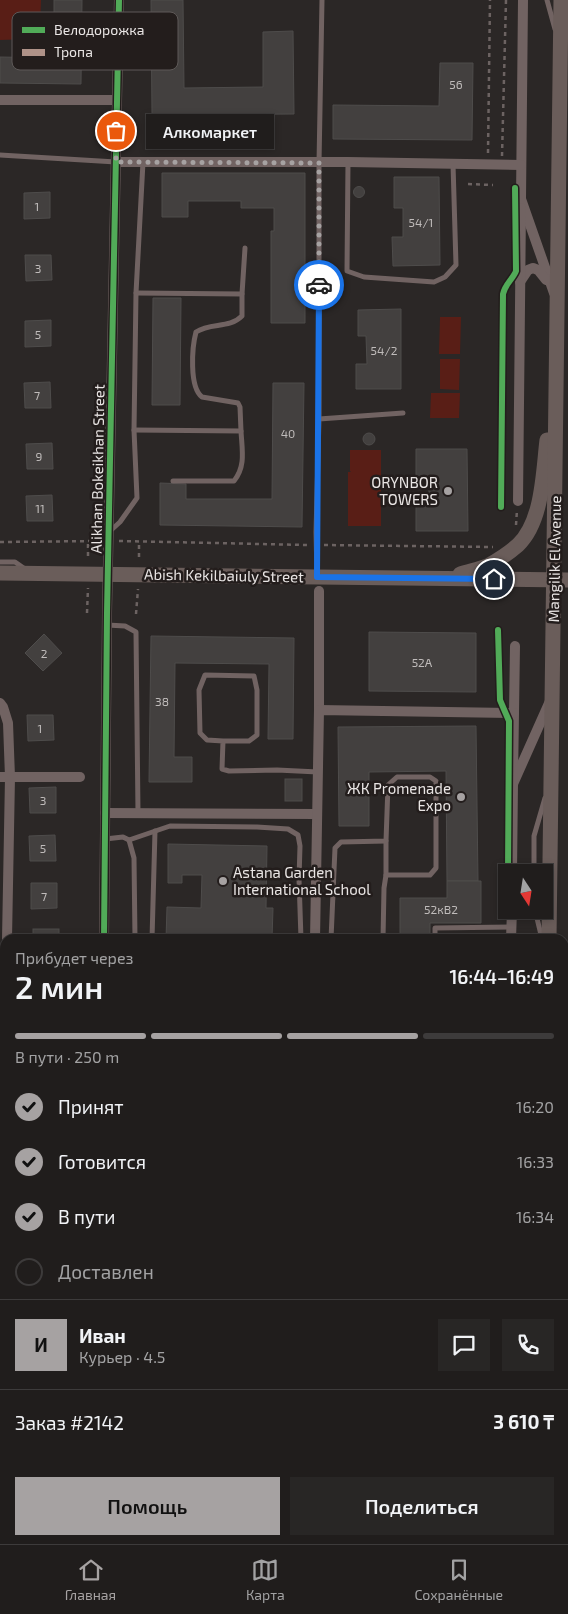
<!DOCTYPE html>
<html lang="ru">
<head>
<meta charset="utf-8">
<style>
  :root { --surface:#201d1c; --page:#282625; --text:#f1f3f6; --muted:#a2a2a3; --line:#3d3b3b; --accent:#a6a2a2 }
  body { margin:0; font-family:"Exo 2",sans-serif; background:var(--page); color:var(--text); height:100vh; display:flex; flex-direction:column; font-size:19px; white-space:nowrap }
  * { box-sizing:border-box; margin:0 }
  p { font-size:16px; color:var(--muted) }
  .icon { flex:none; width:28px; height:28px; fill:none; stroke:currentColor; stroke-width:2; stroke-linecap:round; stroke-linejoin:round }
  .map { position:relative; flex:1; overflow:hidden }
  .side { position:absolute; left:0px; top:934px; width:569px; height:611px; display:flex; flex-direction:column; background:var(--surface); border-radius:15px 15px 0 0; box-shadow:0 2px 8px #0003,0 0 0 1px var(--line) }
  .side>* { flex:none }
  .needle { width:32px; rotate:168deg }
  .buttons { position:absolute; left:498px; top:864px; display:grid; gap:10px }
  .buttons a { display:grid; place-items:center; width:55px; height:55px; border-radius:0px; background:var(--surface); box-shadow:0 2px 8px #0003,0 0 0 1px var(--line); font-size:25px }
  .pin { position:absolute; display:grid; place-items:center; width:42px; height:42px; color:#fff; margin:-21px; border:2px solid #fff; border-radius:50%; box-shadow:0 1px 5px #0007 }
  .courier { position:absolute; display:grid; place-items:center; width:50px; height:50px; margin:-25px; border:4px solid #1a73e8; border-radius:50%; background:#fff; color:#222; box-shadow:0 1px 6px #0007 }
  .bubble { position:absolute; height:35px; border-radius:0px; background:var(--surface); box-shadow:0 2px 8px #0003,0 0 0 1px var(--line); font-size:16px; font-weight:600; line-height:35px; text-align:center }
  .headline em { font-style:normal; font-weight:600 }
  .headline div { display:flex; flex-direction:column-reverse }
  .headline { display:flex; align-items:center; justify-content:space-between; height:85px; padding:0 15px }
  h1 { font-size:32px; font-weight:600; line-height:38px }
  .bar { display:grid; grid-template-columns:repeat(4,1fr); gap:8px 5px; align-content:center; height:60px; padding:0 15px }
  .bar i { height:6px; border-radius:4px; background:var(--line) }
  .bar .selected { background:var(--accent) }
  .bar p { grid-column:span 4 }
  .line { display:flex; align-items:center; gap:12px; padding:0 15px; border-top:1px solid var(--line) }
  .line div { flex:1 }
  .round { display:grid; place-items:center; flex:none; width:52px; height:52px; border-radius:0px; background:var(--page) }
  ol { padding:0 15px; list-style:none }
  li { display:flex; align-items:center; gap:15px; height:55px }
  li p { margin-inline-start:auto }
  li .icon { padding:5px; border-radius:50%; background:var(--accent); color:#111; stroke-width:4 }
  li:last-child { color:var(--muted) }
  li i { width:28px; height:28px; border:2px solid var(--line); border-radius:50% }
  .action { display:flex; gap:10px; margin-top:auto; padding:10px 15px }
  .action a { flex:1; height:58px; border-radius:0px; background:var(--accent); color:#111; font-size:20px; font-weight:600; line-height:58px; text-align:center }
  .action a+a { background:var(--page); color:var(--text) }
  .dock { display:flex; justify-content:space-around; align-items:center; height:70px; border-top:1px solid var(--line); background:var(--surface); font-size:14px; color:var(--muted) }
  .dock a { display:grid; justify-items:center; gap:2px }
  .dock .selected { color:var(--accent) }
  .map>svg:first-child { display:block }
  .green { fill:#591e16 }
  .building { fill:#43403f; stroke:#4e4c4b }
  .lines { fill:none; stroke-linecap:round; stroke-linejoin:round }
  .path { stroke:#6c6362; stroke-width:2.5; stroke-dasharray:4 4; stroke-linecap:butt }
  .lane { stroke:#716362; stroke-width:5 }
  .street { stroke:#716362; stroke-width:10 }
  .secondary { stroke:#6a5d5a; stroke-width:15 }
  .quiet { stroke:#af9288; stroke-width:5; stroke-dasharray:10 5; stroke-linecap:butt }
  .cycleway-casing { stroke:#231d1c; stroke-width:9 }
  .cycleway { stroke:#51ab58; stroke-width:6 }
  .done { stroke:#a6a2a2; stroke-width:5; stroke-dasharray:0 9 }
  .route { stroke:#1a73e8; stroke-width:6 }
  .poi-dot { fill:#a6a2a2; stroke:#231d1c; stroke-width:2 }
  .labels { text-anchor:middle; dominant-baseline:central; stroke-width:5; stroke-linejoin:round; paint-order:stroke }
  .number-label { font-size:12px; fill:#c0bcbb }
  .street-label { font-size:15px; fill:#e9e5e4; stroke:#231d1c }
  .poi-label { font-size:15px; fill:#e9e5e4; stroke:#231d1c; text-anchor:end }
  .key { fill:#231d1c; stroke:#5e5958; stroke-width:1 }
  .key-label { font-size:14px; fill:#e9e5e4 }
</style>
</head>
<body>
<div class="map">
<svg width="568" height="1544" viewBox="0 0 568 1544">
  <rect width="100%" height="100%" fill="#2b2726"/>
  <g class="green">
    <polygon points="0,0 41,0 40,28 30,39 0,40"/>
    <polygon points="440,317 461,317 460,354 439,354"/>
    <polygon points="440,359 460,359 459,390 440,389"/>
    <polygon points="431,393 460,393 459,418 430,418"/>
    <polygon points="350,450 381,450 381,526 348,526 348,472 351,472 350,471"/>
  </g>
  <g class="building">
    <polygon points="54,0 82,0 81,84 0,83 0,57 54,58"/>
    <polygon points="151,0 183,0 184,88 263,87 263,32 293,31 294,114 152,115"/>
    <polygon points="440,63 473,63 472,140 333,139 333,105 439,106"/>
    <polygon points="162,173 305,173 305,323 271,323 271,231 274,231 274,208 241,208 241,201 188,201 188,217 162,217"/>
    <polygon points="394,177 439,177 440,265 393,266 392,237 403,237 403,208 394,208"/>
    <circle cx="359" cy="192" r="5.5"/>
    <polygon points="50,192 50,218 24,219 24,193"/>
    <polygon points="25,255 51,255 52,280 26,281"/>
    <polygon points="153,298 181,298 180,405 152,405"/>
    <polygon points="401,309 401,389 356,389 356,364 367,364 366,336 358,336 358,310"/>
    <polygon points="51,320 51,346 25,347 25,321"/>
    <polygon points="50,382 51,408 25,408 24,383"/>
    <polygon points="273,383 304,383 302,527 160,525 160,483 186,484 186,499 272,499"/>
    <circle cx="369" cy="439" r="6"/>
    <polygon points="52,443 53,469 27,469 26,444"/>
    <polygon points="416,449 467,449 468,531 416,531 416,503 429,502 429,479 416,479"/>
    <polygon points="52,495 53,521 27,521 26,496"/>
    <polygon points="369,632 476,633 476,692 369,691"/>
    <polygon points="44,634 62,653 43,671 25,653"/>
    <polygon points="151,636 294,638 293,739 268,739 269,664 175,663 174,757 192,757 192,782 149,782"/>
    <polygon points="27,715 53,715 54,740 28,741"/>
    <polygon points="476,726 478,881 447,881 446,771 369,772 369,826 339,826 338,727"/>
    <rect x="285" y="779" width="17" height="22"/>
    <polygon points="56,787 56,813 30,813 29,788"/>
    <polygon points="55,835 56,861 30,861 29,836"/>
    <polygon points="168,844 267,846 266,908 273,908 272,939 166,939 167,907 201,908 202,875 182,875 182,883 168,883"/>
    <polygon points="447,881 481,881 481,923 430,923 430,939 400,939 400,898 447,898"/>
    <polygon points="31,883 57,883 57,908 31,909"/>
    <rect x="33" y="929" width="26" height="10"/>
    <polygon points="5,1374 5,1396 0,1391 0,1378"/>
  </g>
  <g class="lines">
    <g class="path">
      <polyline points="488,153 490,0"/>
      <polyline points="502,156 506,0"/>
      <polyline points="468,184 493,185"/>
      <polyline points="516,525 517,510"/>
      <polyline points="119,541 308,545"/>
      <polyline points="0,542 98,541"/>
      <polyline points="324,545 493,547"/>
      <polyline points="88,556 88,541"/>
      <polyline points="139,557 139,542"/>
      <polyline points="87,613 88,588"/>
      <polyline points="136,614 138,589"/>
    </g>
    <g class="lane">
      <polyline points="547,0 555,29"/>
      <polyline points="0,155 116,162"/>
      <polyline points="348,162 347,271 364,277 434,282 445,277 456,265 453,164"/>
      <polyline points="136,293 242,294 245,248"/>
      <polyline points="319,419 319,163 322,0"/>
      <path d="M 134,430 L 241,431 C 242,450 246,466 234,481 L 173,481"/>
      <path d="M 241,431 L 240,407 L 238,403 L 202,397 C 189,387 192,347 196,332 C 211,322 229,329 242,316 L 242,294"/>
      <polyline points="109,532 120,522 137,498 134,430 136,293 143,162"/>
      <polyline points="0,562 15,562 25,569"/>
      <polyline points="317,576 316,532 319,419 403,413"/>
      <polyline points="107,625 125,626 136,632 138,813"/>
      <polyline points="223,741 207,740 200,733 199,690 205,675 254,676 257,690 257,735 249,741 223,741 222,769 229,771 277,770 318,772"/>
      <polyline points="105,839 123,837 129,840 170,826 257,827 288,829 298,835 300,846 299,879 301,939"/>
      <polyline points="129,840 134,858 135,939"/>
      <polyline points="386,841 386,875"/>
      <polyline points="534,872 534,836 545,798"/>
      <polyline points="535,910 542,939"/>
      <polyline points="152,939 155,831"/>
      <polyline points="331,939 335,848 341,842 386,841 388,785 397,777 430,777 436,781 436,868 430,875 386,875 384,888 383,939"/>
      <polyline points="435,939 435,928 511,927"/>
      <polyline points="0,1527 5,1526"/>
      <polyline points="180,1544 180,1540"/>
    </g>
    <g class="street">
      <polyline points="523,0 521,199 554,293"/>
      <polyline points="0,100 117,100"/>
      <polyline points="116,162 348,162 521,165"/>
      <polyline points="520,282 528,270 533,268 538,270 546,280"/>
      <polyline points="518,501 521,208"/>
      <polyline points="319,591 319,710"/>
      <polyline points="0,703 3,707 8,723 10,777 7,939"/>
      <polyline points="0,777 80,777"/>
      <polyline points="513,780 515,646"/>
      <polyline points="105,813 317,814"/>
      <polyline points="512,872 513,784 550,701"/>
      <polyline points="104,939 107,613 119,0"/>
      <polyline points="315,939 319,710 514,713"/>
      <polyline points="511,939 512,910"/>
      <polyline points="0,1339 4,1332 5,1008"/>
      <polyline points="101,1540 101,1544"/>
    </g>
    <g class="secondary">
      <polyline points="0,573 568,580"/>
      <path d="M 460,574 C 469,571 480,569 489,565 C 498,560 510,552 518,545 C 543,521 543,472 547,440"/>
      <polyline points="549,939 561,0"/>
      <polyline points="0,1487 5,1487"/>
      <polyline points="0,1517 5,1517"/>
      <polyline points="467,1540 478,1544"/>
      <polyline points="542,1544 543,1540"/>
      <polyline points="566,1544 568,1394"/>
    </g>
    <polyline class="quiet" points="68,1544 68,1540"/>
    <g class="cycleway-casing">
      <g id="cycleway">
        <path d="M 501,507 L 503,294 C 505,284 513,279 516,271 L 515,188"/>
        <polyline points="498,630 500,700 509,721 508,872"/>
        <polyline points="104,939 107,613 119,0"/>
      </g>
    </g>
    <use href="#cycleway" class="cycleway"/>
  </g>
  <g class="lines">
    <polyline class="done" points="116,131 116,162 319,163 319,285"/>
    <polyline class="route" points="319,285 317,577 494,579"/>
  </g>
  <g class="poi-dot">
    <circle cx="448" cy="491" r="5"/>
    <circle cx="461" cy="797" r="5"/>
    <circle cx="223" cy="881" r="5"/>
  </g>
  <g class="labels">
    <g class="number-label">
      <text x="456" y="84">56</text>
      <text x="37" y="206">1</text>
      <text x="421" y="222">54/1</text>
      <text x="38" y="268">3</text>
      <text x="38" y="334">5</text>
      <text x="384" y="350">54/2</text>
      <text x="37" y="395">7</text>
      <text x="288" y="433">40</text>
      <text x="39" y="456">9</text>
      <text x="40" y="508">11</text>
      <text x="44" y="653">2</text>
      <text x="422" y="662">52А</text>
      <text x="162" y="701">38</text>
      <text x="40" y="728">1</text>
      <text x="43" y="800">3</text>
      <text x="43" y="848">5</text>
      <text x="44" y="896">7</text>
      <text x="441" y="909">52кВ2</text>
    </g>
    <g class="street-label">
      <text transform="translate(97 469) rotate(-89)">Alikhan Bokeikhan Street</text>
      <text transform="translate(554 559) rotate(-89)">Mangilik El Avenue</text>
      <text transform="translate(224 575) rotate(1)">Abish Kekilbaiuly Street</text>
    </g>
    <g class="poi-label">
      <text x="438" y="482">ORYNBOR<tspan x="438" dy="17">TOWERS</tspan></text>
      <text x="451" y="788">ЖК Promenade<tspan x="451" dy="17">Expo</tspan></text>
      <text x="233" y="872" text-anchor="start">Astana Garden<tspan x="233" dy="17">International School</tspan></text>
    </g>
  </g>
  <rect x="12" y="12" width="166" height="58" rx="8" class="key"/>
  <rect x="22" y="27" width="23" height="6" fill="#51ab58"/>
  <rect x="22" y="49" width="23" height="7" fill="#af9288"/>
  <g class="key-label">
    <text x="54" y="35">Велодорожка</text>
    <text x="54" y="57">Тропа</text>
  </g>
</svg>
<div class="buttons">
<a><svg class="needle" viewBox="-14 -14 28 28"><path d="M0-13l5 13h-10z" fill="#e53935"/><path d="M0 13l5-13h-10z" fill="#a2a2a3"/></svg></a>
</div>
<div class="pin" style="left:116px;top:131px;background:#ea580c"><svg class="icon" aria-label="bag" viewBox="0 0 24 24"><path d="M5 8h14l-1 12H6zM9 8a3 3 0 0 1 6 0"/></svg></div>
<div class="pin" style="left:494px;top:579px;background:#1f2937"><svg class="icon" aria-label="home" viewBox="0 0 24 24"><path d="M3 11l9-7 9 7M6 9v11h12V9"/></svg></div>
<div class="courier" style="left:319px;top:285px"><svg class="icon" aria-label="car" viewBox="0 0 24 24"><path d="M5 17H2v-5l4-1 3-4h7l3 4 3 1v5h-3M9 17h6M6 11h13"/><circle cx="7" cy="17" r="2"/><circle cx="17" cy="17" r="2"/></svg></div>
<div class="bubble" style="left:146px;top:114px;width:128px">Алкомаркет</div>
<section class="side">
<div class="headline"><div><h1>2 мин</h1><p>Прибудет через</p></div><em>16:44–16:49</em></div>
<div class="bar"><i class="selected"></i><i class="selected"></i><i class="selected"></i><i></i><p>В пути · 250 m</p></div>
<ol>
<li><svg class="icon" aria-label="check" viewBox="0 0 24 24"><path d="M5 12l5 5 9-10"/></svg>Принят<p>16:20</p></li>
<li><svg class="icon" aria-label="check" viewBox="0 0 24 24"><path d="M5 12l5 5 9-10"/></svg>Готовится<p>16:33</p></li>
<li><svg class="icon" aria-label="check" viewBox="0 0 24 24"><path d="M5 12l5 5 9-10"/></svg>В пути<p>16:34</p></li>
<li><i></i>Доставлен</li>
</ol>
<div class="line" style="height:90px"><b class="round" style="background:var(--accent);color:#111">И</b><div><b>Иван</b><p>Курьер · 4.5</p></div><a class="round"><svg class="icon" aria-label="chat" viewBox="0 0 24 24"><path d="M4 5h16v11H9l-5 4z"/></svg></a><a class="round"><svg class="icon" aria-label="phone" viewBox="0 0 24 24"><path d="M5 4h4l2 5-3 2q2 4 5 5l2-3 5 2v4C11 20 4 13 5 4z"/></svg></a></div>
<div class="line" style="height:65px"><div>Заказ #2142</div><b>3 610 ₸</b></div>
<div class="action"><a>Помощь</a><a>Поделиться</a></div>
</section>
</div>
<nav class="dock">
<a class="selected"><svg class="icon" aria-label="home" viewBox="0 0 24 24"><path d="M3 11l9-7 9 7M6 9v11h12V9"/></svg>Главная</a>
<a><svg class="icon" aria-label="map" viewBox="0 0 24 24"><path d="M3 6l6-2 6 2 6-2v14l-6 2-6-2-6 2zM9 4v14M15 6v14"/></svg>Карта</a>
<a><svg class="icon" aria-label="saved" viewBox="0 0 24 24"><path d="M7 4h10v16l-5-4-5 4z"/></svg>Сохранённые</a>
</nav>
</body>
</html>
